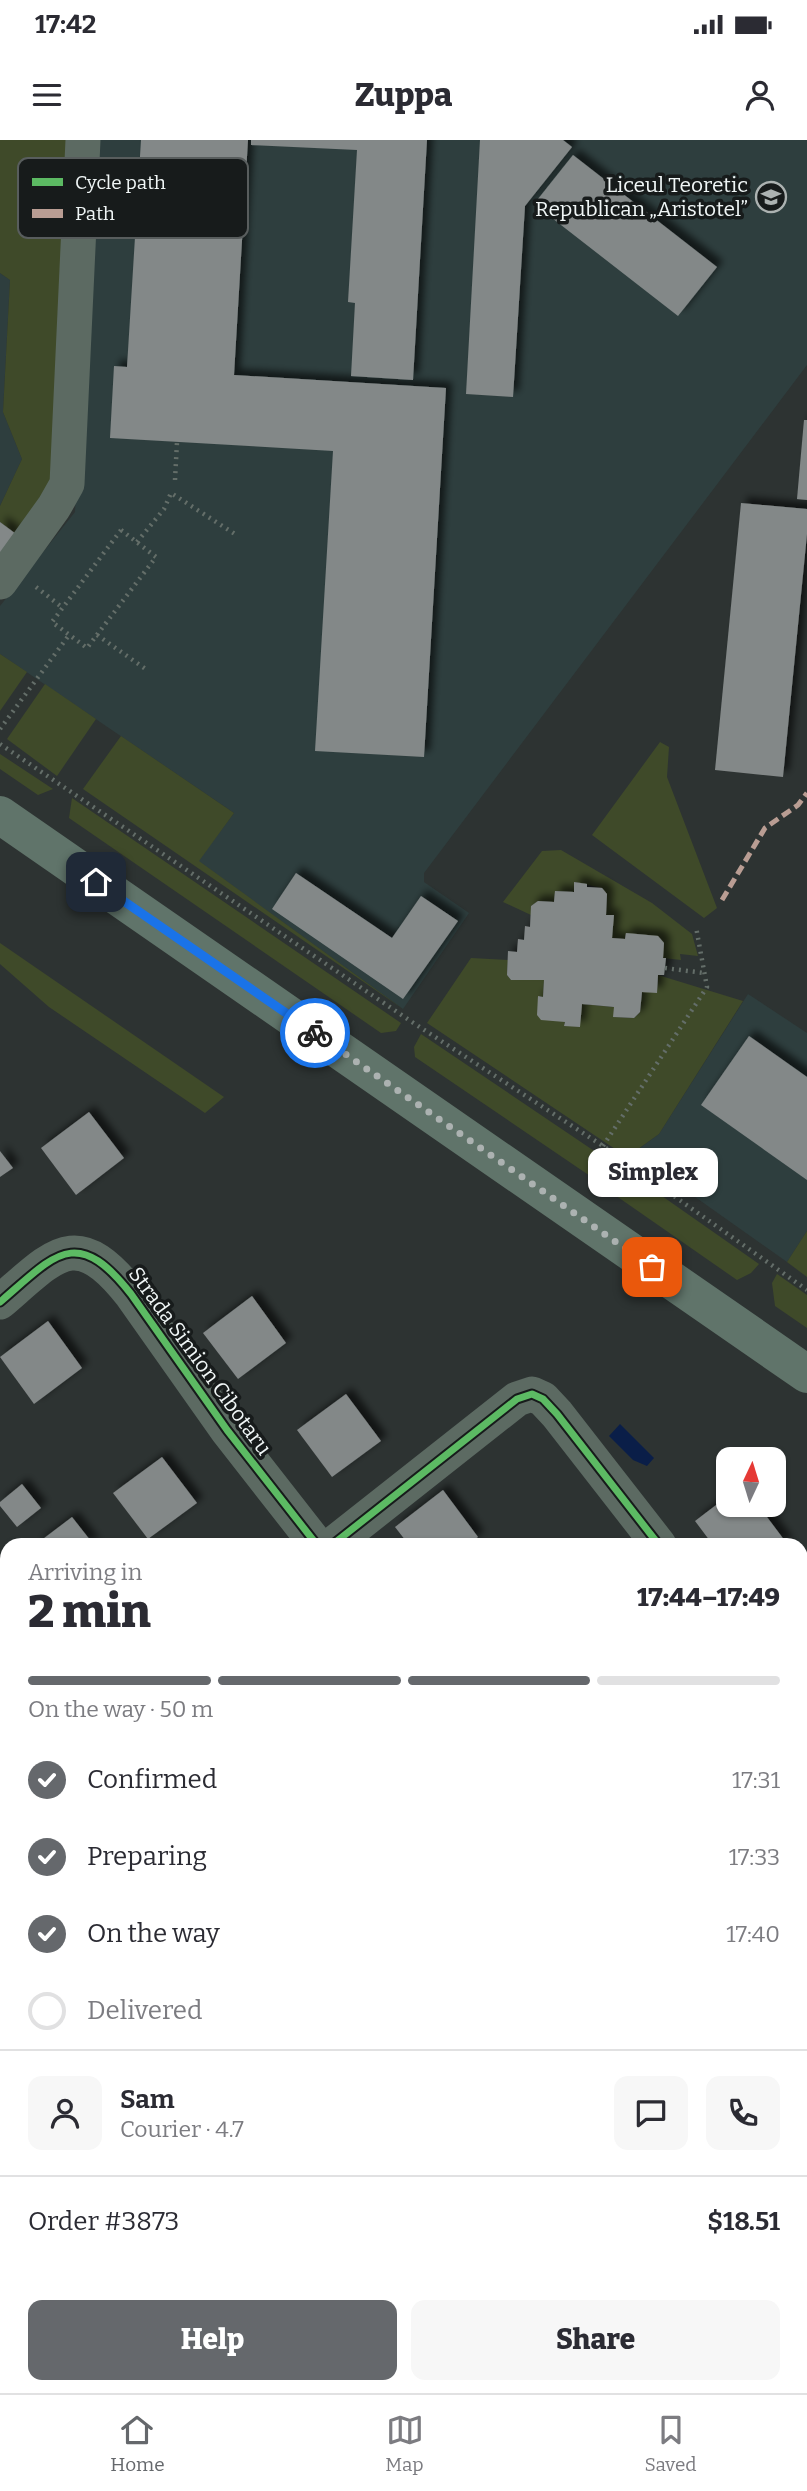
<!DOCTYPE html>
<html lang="en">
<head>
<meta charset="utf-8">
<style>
  :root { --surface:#fff; --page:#f7f7f7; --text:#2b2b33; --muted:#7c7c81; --line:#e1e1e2; --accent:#65686c }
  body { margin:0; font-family:Bitter,serif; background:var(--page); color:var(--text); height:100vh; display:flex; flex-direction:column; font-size:26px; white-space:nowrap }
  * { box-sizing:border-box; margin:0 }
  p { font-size:23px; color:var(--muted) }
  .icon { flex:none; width:38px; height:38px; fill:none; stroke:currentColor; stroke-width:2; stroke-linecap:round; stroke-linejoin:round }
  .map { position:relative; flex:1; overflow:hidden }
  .panel { position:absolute; left:0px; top:1398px; width:808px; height:856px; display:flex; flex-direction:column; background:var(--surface); border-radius:21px 21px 0 0; box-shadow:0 2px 5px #0004 }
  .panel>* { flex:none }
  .needle { width:46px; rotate:4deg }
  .buttons { position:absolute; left:716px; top:1307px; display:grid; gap:14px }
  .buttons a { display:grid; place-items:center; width:70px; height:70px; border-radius:14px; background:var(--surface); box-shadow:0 2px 5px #0004; font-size:35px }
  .pin { position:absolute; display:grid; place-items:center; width:60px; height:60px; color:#fff; margin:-30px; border-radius:14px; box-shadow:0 4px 10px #0006 }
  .courier { position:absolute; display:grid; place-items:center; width:70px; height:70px; margin:-35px; border:5px solid #1a73e8; border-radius:50%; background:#fff; color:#222; box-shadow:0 2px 9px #0007 }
  .bubble { position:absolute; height:49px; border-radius:14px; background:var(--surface); box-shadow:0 2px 5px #0004; font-size:23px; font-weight:800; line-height:49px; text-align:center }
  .head em { font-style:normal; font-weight:800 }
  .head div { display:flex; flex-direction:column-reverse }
  .head { display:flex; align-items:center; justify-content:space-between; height:119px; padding:0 28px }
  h1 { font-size:46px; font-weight:800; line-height:52px }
  .bar { display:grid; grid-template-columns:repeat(4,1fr); gap:10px 7px; align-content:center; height:84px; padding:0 28px }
  .bar i { height:9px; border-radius:5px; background:var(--line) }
  .bar .on { background:var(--accent) }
  .bar p { grid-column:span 4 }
  .line { display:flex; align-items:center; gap:18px; padding:0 28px; border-top:2px solid var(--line) }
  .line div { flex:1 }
  .round { display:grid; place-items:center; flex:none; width:74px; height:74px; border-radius:14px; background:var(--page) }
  ol { padding:0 28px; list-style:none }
  li { display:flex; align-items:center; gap:21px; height:77px }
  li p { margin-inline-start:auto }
  li .icon { padding:7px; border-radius:50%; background:var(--accent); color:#fff; stroke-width:4 }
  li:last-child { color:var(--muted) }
  li i { width:38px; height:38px; border:4px solid var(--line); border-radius:50% }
  .primary-button { display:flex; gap:14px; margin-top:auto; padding:14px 28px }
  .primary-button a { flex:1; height:80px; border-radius:14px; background:var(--accent); color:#fff; font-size:28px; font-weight:800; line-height:80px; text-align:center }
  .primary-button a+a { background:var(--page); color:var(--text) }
  .status { display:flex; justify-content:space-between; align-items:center; height:49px; padding:0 35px; background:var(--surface); direction:ltr }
  .status svg { height:19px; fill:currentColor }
  header { display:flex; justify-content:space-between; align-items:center; height:91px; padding:0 28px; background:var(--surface); font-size:32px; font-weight:800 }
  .dock { display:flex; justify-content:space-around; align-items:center; height:98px; border-top:2px solid var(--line); background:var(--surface); font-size:19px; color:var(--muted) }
  .dock a { display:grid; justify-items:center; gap:4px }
  .dock .on { color:var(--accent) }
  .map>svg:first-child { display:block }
  .built { fill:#2e3e3e }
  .green { fill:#3f4a29 }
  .water { fill:#0a1e48 }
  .building { fill:#838888; filter:url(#shadow) }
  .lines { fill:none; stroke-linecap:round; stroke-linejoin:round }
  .path { stroke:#646e69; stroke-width:4.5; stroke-dasharray:2 5; stroke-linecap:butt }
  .minor { stroke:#5c6a62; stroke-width:35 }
  .major { stroke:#60746a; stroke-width:38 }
  .quiet { stroke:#b99d93; stroke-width:5; stroke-dasharray:10 5; stroke-linecap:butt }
  .cycleway-casing { stroke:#171b1b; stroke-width:11 }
  .cycleway { stroke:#5cba63; stroke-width:7 }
  .done { stroke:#acb2b1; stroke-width:7; stroke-dasharray:0 12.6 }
  .route { stroke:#1a73e8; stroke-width:9 }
  .labels { text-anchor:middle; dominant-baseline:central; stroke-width:7; stroke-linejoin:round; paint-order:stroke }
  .poi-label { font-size:21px; fill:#f0f6f6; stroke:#171b1b; text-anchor:end }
  .street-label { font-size:21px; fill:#f0f6f6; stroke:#171b1b }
  .key { fill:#171b1b; stroke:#585d5d; stroke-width:2 }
  .key-label { font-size:19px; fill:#f0f6f6 }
</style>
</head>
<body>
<div class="status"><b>17:42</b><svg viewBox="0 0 49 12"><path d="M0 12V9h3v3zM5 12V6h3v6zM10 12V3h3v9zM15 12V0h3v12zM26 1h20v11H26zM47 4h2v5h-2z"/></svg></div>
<header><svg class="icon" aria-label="menu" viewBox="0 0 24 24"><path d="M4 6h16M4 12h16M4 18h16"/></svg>Zuppa<svg class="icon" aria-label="person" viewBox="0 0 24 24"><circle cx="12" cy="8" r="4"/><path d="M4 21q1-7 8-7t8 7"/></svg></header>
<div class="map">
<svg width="807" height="2253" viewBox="0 0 807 2253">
  <defs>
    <filter id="shadow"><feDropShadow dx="6" dy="-6" stdDeviation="3.5" flood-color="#0009"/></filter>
  </defs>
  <rect width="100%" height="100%" fill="#2d3332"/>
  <g class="built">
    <polygon points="92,0 807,0 807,225 424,733 424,742 469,773 403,869 198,721 234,673 0,514 0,466 75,372"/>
    <polygon points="0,133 10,140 3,272 22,319 0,366"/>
    <polygon points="748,854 807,893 807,1091 787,1122 633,1013 659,994"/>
  </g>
  <g class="green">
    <polygon points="0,0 74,0 56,334 16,394 0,382 0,366 22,319 3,272 10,140 0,133"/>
    <polygon points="0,514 27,532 0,571"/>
    <polygon points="45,544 96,579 57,636 7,599"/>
    <polygon points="121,596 234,673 199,721 403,869 83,649"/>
    <polygon points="660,602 669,607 667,637 717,768 704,778 592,695"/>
    <polygon points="0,614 53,649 38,655 0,629"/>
    <polygon points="72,658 401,883 396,891 381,893 69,678"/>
    <polygon points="561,710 652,763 692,794 698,816 680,814 681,820 663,818 626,793 625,799 612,798 613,775 606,775 607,755 602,748 575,742 574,752 555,751 554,762 538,761 531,766 531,775 503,762 542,711"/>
    <polygon points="0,803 224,957 205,973 49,867 0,824"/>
    <polygon points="471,818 508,820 507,835 511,840 544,840 543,857 539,856 565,882 564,885 582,864 614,867 614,877 634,878 640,872 642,852 657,852 658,835 743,861 659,994 627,1017 427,883"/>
    <polygon points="421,894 615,1025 593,1038 415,917 414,907"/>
    <polygon points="632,1035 759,1124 751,1133 737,1140 612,1053"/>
    <polygon points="807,1091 807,1137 787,1122"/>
    <polygon points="777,1134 807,1155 807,1188 775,1166 772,1143"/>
  </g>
  <polygon class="water" points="620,1284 654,1318 647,1326 633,1320 609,1296"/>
  <g class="building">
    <polygon points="141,0 248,0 234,235 446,248 424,617 315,611 333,311 110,298 114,226 127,227"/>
    <polygon points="251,0 427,0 413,240 351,236 355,163 348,162 357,10 251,5"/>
    <polygon points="480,0 563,0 572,7 525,66 513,257 466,254"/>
    <polygon points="573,15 717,127 678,176 534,64"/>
    <polygon points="804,280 807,280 807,360 797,359"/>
    <polygon points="741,363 807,369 807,394 783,637 715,630"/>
    <polygon points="0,382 16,394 0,416"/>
    <polygon points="296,733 392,798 421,756 458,781 403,859 272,769"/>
    <polygon points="574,742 587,744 587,747 602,748 607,754 606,775 614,775 612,798 625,799 626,793 658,796 664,803 663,818 666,818 664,835 658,835 657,853 642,852 640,872 634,878 613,877 614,867 582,864 580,887 564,886 565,882 541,880 537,875 538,856 543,857 544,840 511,840 507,835 508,811 517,812 518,799 524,800 525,786 530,787 531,766 538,761 554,762 555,751 574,752"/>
    <polygon points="749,896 807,937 807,1040 701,965"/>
    <polygon points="89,972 124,1018 76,1055 41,1008"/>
    <polygon points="0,1011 13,1028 0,1037"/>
    <polygon points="252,1156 286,1203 238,1239 203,1193"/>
    <polygon points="48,1181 82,1228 34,1264 0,1217"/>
    <polygon points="346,1254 381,1301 332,1337 297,1290"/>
    <polygon points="162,1317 197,1363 148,1399 113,1353"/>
    <polygon points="22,1344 41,1368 17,1387 0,1366 0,1362"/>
    <polygon points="443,1350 478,1397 467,1405 409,1405 395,1387"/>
    <polygon points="728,1356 728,1365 758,1365 788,1405 713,1405 695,1381"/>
    <polygon points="72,1377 94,1405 35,1405"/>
    <polygon points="807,1442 807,1472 802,1465 802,1446"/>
    <polygon points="7,1654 7,1738 0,1729 0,1659"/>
    <polygon points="802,1737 807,1744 807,1819 802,1823"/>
    <polygon points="0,1884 7,1892 7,1955 0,1961"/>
    <polygon points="807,1909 807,1944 802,1936 802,1913"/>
    <polygon points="7,2076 7,2132 3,2127 0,2129 0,2082"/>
    <polygon points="97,2247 123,2247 128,2253 89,2253"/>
    <polygon points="397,2247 410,2247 414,2253 389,2253"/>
    <polygon points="635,2247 725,2247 730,2253 640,2253"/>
  </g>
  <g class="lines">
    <g class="path">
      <polyline points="175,340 177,302"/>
      <polygon points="121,390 156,417 87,508 52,482"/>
      <polyline points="137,402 164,369 171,353 238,396"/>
      <polyline points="36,447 63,468"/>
      <polyline points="97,495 147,530"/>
      <polyline points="0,589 69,495"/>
      <polyline points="0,604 412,882 603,1006 807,1150"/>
      <polyline points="665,828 704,833"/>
      <polyline points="603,1006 707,847 696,787"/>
    </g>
    <g class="minor">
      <polyline points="0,442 54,367 67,344 83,0"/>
      <path d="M 0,1162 C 55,1115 76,1084 131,1154 L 227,1290 L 317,1405"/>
      <polyline points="332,1405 517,1259 532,1254 543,1259 557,1274 659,1405"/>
      <polyline points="0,1530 7,1539"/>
      <polyline points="802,1589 807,1596"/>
      <polyline points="802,1869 807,1865"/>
      <polyline points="0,2244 7,2238"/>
      <polyline points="560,2247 565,2253"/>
      <polyline points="291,2253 298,2247"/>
    </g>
    <polyline class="major" points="0,675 807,1234"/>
    <polyline class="quiet" points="722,760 765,688 798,665 807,653"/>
    <g class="cycleway-casing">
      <g id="cycleway">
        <path d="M 0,1162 C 55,1115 76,1084 131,1154 L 227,1290 L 317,1405"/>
        <polyline points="332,1405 517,1259 532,1254 543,1259 557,1274 659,1405"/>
      </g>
    </g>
    <use href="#cycleway" class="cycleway"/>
  </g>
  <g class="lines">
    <polyline class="done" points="315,893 652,1127"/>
    <polyline class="route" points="96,742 315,893"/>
  </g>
  <defs>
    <g id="school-ring" transform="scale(1.575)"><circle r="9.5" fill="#171b1b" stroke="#acb2b1" stroke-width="1.5"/><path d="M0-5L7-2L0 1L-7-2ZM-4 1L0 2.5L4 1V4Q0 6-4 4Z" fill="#acb2b1"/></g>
  </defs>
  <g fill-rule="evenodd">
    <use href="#school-ring" x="771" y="57"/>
  </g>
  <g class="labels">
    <g class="poi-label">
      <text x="748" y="45">Liceul Teoretic<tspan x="748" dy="24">Republican „Aristotel”</tspan></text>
    </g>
    <g class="street-label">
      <text transform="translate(200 1221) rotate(54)">Strada Simion Cibotaru</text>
    </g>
  </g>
  <rect x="18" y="18" width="230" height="80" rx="10" class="key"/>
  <rect x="32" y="38" width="31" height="8" fill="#5cba63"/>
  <rect x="32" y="69" width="31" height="9" fill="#b99d93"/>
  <g class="key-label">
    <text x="75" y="49">Cycle path</text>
    <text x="75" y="80">Path</text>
  </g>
</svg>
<div class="buttons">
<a><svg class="needle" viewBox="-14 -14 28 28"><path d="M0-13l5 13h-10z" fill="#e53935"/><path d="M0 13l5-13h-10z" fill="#7c7c81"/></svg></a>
</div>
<div class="pin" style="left:652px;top:1127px;background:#ea580c"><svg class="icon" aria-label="bag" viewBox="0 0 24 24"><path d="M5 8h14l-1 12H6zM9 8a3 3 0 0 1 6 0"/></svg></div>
<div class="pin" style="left:96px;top:742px;background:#1f2937"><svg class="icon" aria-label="home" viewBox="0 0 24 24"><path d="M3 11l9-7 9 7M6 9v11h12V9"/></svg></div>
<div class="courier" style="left:315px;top:893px"><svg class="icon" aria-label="bike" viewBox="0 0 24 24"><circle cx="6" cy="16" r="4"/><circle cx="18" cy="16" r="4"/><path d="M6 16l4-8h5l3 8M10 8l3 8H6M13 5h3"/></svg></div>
<div class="bubble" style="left:588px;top:1008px;width:130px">Simplex</div>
<section class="panel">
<div class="head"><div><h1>2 min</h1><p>Arriving in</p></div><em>17:44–17:49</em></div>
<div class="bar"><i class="on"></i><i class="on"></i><i class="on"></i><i></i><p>On the way · 50 m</p></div>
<ol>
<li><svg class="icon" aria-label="check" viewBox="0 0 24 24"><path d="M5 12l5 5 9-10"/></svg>Confirmed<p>17:31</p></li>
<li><svg class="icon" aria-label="check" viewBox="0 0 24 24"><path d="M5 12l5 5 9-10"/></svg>Preparing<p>17:33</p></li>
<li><svg class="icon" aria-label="check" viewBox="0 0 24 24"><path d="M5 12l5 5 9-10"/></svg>On the way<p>17:40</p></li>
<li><i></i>Delivered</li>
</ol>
<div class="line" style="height:126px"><a class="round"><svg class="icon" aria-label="person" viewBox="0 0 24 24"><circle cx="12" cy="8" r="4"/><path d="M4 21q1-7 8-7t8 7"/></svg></a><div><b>Sam</b><p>Courier · 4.7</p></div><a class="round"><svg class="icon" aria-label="chat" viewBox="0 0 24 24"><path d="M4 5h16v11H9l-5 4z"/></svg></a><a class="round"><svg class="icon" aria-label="phone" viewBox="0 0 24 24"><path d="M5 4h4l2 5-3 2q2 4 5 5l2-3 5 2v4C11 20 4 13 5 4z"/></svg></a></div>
<div class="line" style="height:91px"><div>Order #3873</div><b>$18.51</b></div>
<div class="primary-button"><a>Help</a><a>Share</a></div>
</section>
</div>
<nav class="dock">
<a class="on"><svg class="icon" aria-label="home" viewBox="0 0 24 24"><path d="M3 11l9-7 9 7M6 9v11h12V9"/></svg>Home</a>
<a><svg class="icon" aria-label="map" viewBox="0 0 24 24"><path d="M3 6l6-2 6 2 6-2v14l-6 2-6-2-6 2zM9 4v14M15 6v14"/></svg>Map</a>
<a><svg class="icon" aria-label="saved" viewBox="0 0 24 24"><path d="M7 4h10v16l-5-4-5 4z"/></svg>Saved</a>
</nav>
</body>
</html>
